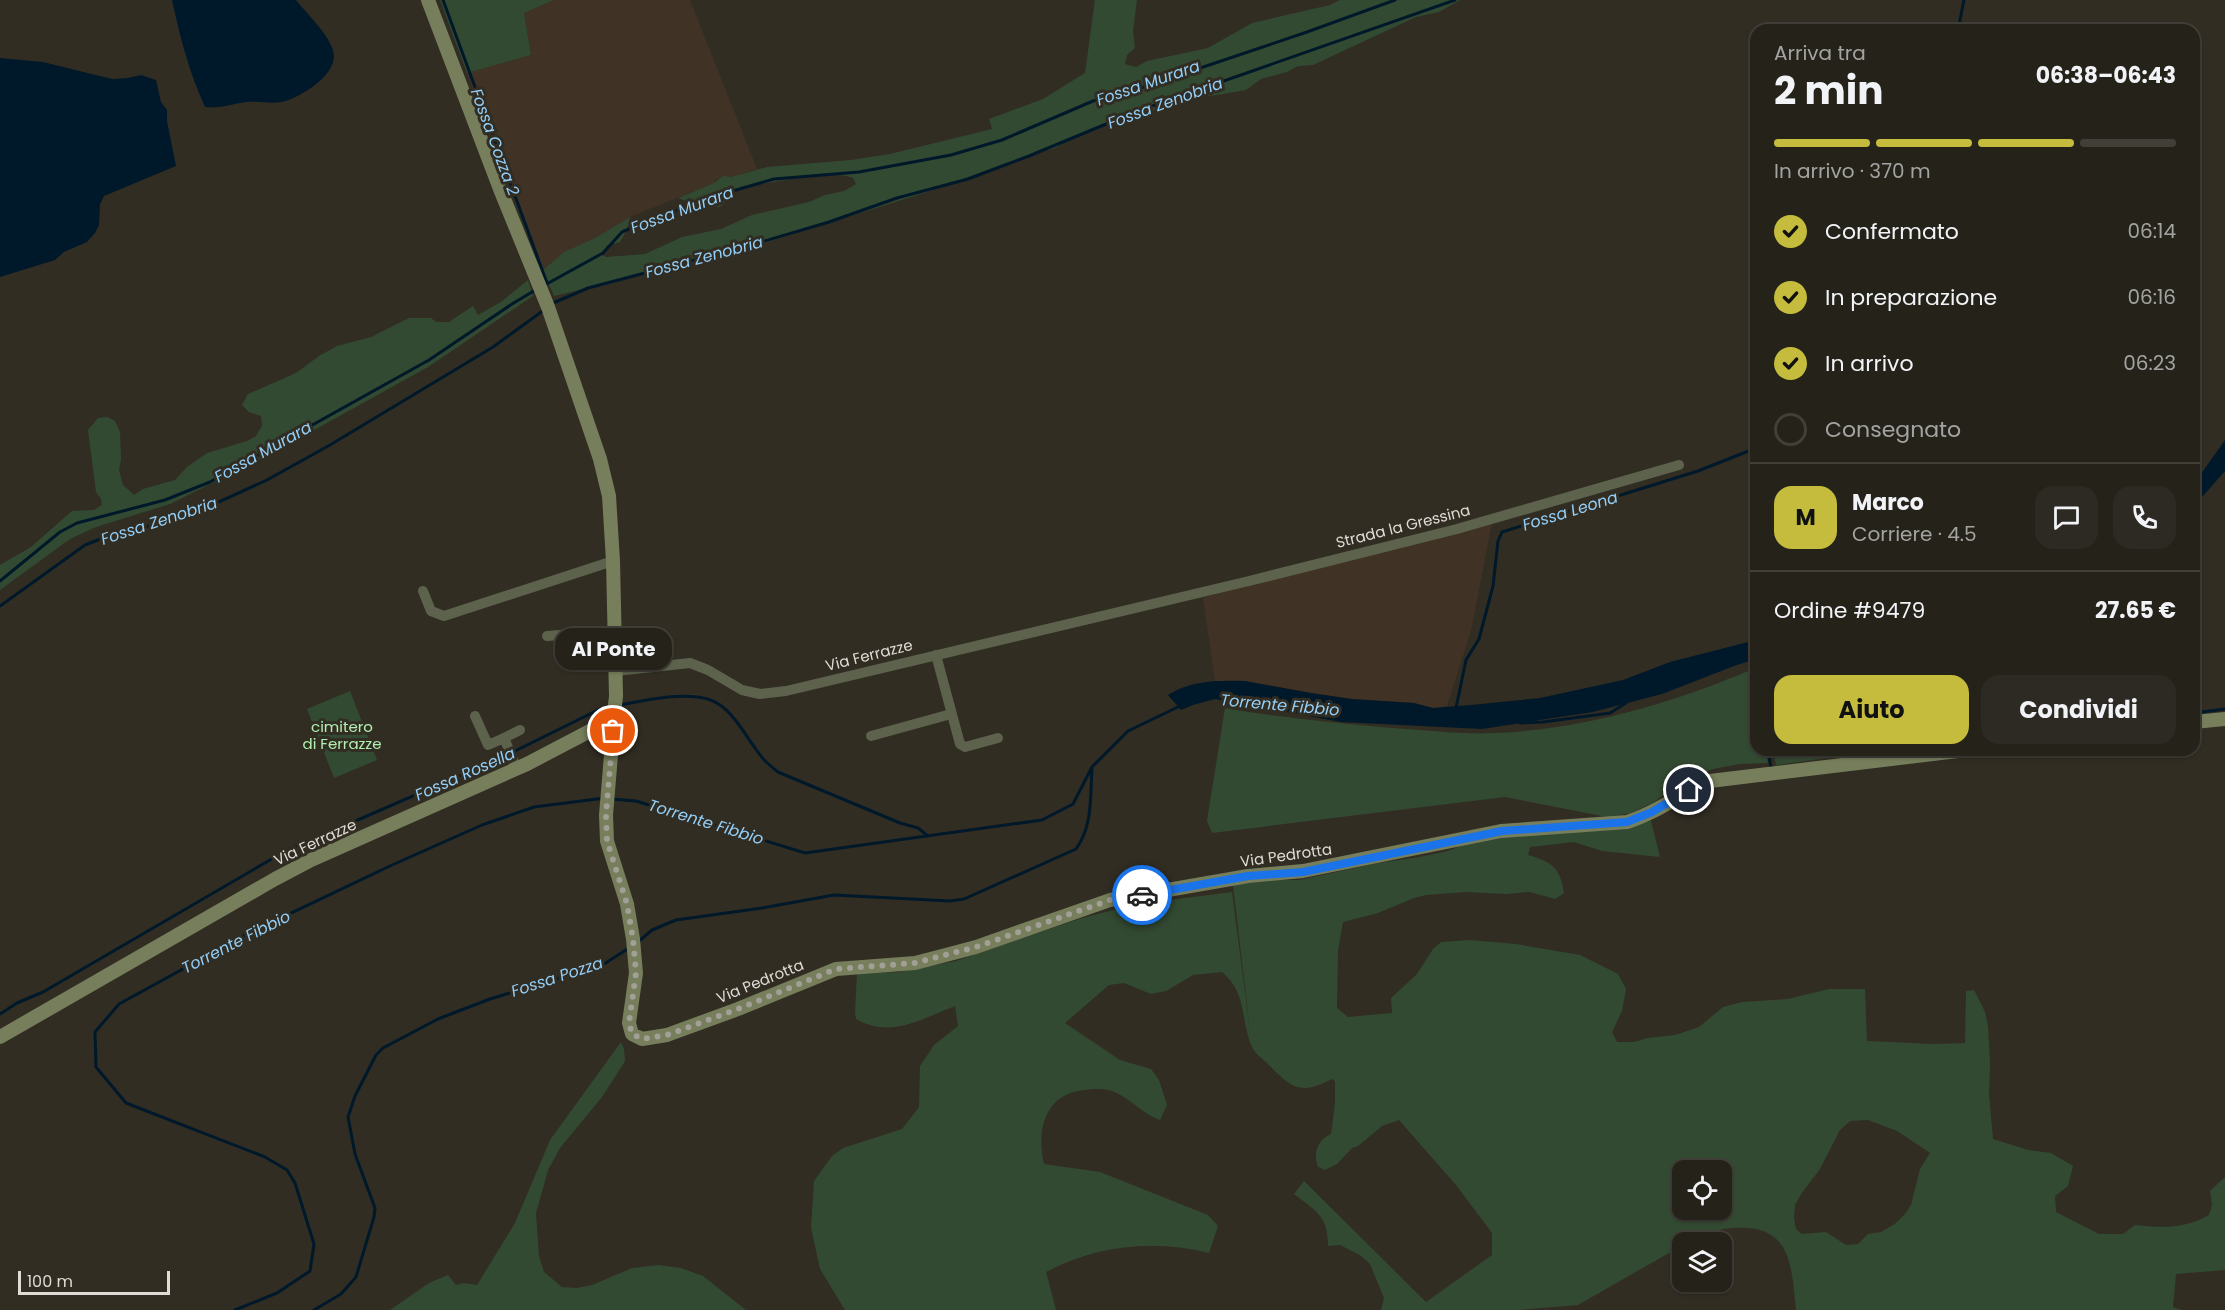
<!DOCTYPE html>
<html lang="it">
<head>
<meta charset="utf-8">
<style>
  :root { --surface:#25221a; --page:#2d2a23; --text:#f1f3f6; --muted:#a3a4a2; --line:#423f39; --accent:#c5bc3d }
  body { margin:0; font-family:Poppins,sans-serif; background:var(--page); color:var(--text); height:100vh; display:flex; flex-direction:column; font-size:22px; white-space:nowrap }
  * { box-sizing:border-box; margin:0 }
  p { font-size:20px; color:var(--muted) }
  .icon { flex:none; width:33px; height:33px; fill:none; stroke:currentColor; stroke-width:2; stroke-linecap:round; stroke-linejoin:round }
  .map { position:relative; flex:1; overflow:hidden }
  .side { position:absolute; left:1750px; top:24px; width:450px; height:732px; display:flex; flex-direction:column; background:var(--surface); border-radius:18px; box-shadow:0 2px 4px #0004,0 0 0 2px var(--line) }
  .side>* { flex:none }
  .tools { position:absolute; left:1672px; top:1160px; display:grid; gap:12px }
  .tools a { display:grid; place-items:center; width:60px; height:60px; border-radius:12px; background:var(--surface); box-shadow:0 2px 4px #0004,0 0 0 2px var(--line); font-size:30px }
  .scale { position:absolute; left:18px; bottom:15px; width:152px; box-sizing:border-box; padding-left:6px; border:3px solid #dfdcd6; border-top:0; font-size:16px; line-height:21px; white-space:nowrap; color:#dfdcd6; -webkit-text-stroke:4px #312d23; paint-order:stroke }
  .pin { position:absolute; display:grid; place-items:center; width:51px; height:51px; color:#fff; margin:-26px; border:3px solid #fff; border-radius:50%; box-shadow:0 2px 6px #0007 }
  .courier { position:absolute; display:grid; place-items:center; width:60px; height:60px; margin:-30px; border:4px solid #1a73e8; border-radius:50%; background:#fff; color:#222; box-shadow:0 2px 8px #0007 }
  .bubble { position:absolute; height:42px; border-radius:18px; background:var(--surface); box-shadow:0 2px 4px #0004,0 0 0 2px var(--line); font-size:20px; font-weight:700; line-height:42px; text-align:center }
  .summary em { font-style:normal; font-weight:700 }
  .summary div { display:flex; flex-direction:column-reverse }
  .summary { display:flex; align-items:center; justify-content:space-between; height:102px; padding:0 24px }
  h1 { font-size:39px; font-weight:700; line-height:45px }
  .bar { display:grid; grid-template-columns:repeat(4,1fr); gap:9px 6px; align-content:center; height:72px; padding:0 24px }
  .bar i { height:8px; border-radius:4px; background:var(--line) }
  .bar .selected { background:var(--accent) }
  .bar p { grid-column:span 4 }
  .line { display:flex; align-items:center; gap:15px; padding:0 24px; border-top:2px solid var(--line) }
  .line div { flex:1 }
  .round { display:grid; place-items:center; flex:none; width:63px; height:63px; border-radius:18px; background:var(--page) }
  ol { padding:0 24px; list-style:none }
  li { display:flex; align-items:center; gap:18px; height:66px }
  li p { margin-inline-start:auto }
  li .icon { padding:6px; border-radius:50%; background:var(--accent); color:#111; stroke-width:4 }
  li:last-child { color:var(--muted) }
  li i { width:33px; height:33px; border:3px solid var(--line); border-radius:50% }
  .cta { display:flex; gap:12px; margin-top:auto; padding:12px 24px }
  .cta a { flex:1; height:69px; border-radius:18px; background:var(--accent); color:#111; font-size:24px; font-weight:700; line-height:69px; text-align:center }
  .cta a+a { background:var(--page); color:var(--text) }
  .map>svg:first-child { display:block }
  .industrial { fill:#403225 }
  .green { fill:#334a32; fill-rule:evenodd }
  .water { fill:#00192a }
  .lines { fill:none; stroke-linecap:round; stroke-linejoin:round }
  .stream { stroke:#00192a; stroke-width:3 }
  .street { stroke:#5d624c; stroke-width:10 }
  .secondary { stroke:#777e5b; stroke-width:14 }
  .done { stroke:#a29f97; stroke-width:6; stroke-dasharray:0 10.8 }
  .route { stroke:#1a73e8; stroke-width:8 }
  .labels { text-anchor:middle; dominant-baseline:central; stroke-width:6; stroke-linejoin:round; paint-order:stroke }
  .street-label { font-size:15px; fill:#dfdcd6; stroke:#312d23 }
  .park-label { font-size:15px; fill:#b2f0b1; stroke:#312d23 }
  .water-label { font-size:16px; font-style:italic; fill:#93cff9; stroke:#312d23 }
</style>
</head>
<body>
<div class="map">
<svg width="2225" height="1310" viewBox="0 0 2225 1310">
  <rect width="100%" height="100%" fill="#312d23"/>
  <g class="industrial">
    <polygon points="554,0 690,0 757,169 731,177 717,179 714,183 630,217 595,238 564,252 543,270 509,188 467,73 531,55 524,13"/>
    <polygon points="1492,523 1471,631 1447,706 1433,708 1414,703 1352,699 1311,693 1245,681 1215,681 1203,598 1328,558"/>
  </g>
  <g class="green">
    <polygon points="440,0 554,0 524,13 531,55 467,73"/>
    <path d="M 1095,0 L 1137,0 L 1133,31 L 1135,48 L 1127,55 L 1125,64 L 1136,67 L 1147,61 L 1208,48 L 1252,23 L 1330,5 L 1340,0 L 1460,0 L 1439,12 L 1416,17 L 1313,65 L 1298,66 L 1287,72 L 1261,79 L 1246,90 L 1205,97 L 1123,119 L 1076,136 L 1055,148 L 1001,165 L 927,192 L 729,254 L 554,296 L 543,270 L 564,252 L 595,238 L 630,217 L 627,230 L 620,242 L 608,245 L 600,254 L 606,257 L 645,254 L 682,237 L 721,229 L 752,215 L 809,202 L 825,195 L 844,191 L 856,184 L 853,178 C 830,168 772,184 744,186 C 734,189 728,200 720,207 L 704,206 L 700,201 L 688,202 L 678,198 L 714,183 L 723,176 L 731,177 L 767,167 L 851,160 L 890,154 L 992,129 L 989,119 L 1043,99 L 1085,73 Z"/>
    <polygon points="528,280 533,296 428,367 271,454 170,504 96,527 70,539 0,590 0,565 31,547 72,511 94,510 102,505 101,499 96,492 88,430 98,418 107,417 115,421 120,432 121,459 119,470 123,485 134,495 143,489 175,480 187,467 207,453 247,441 256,436 262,426 261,416 249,412 242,405 248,394 296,373 319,356 337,346 371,337 409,318 431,318 436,322 449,322 473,306 478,315 501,302"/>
    <path d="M 1753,669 L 1756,691 L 1756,750 L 1766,750 L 1768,763 L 1740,764 L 1713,769 L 1694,776 L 1670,790 L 1654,802 L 1631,813 L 1607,817 L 1505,797 L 1212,833 L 1207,821 L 1225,708 C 1281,718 1336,723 1392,728 C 1427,730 1463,735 1497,733 C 1585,729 1673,703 1753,669 Z"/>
    <polygon points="350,691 377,760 334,778 307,709"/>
    <polygon points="1773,750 1885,750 1776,765"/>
    <path d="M 1651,821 L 1660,857 L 1602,851 L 1574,842 L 1530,847 L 1528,855 C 1552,862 1560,867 1564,893 L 1555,899 L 1530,892 L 1506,894 L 1466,892 L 1426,895 L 1414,898 L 1378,913 L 1343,922 L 1338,951 L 1337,1008 L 1348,1017 L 1392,1013 L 1391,998 L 1417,974 L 1433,949 L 1441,942 L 1470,940 L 1516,944 L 1580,955 L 1618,974 L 1626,989 L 1622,1011 L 1612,1032 L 1617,1042 L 1634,1042 L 1648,1038 L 1675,1035 L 1699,1027 L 1723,1007 L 1742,1002 L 1788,999 L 1829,989 L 1865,989 L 1867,1041 L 1934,1044 L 1965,1043 L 1966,991 L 1974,990 L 1985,1012 L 1988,1026 L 1990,1064 L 1989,1094 L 1993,1139 L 2028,1150 L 2051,1153 L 2073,1166 L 2068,1186 L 2055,1196 L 2056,1212 L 2099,1234 L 2123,1234 L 2135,1225 C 2161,1228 2185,1229 2209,1215 L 2212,1205 L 2210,1191 L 2225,1177 L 2225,1270 L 2176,1274 L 2173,1307 L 2182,1310 L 1796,1310 C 1791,1257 1789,1220 1723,1229 C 1710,1231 1695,1242 1683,1242 L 1683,1245 L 1578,1305 L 1519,1310 L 1381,1310 L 1384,1298 L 1370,1264 L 1360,1255 L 1340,1245 L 1328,1246 C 1328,1216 1316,1211 1294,1194 L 1304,1181 L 1426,1302 L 1492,1255 L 1492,1233 L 1456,1185 L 1399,1120 L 1382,1126 L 1358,1146 L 1352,1148 L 1337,1164 L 1325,1170 L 1318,1167 C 1313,1154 1317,1140 1331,1134 L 1335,1103 L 1335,1081 L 1332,1079 C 1300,1096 1291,1088 1268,1064 C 1263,1059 1255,1054 1252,1047 C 1240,1020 1248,994 1222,972 L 1193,975 L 1166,991 L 1151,994 L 1124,983 L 1109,985 L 1065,1023 L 1120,1060 L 1151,1069 L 1159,1080 L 1167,1105 L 1160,1120 C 1142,1114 1131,1098 1112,1091 C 1103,1088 1094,1089 1085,1090 C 1045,1093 1036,1130 1044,1164 L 1100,1172 L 1208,1215 L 1218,1226 L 1209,1253 C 1153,1239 1097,1245 1046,1272 L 1056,1310 L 845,1310 L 820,1269 L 811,1228 L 814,1181 L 832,1156 L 843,1148 L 902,1129 L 919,1107 L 920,1066 L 934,1045 L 958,1026 L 955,1006 C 921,1019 891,1039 856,1019 L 855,1013 L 857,973 L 899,972 L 956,961 L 1079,919 L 1132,905 L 1232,892 L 1251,1038 L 1233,885 L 1269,880 L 1299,880 L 1378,863 L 1420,857 L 1448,851 L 1492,834 L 1526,828 ZM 1868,1120 L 1897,1131 L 1930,1153 L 1920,1169 L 1911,1205 L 1905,1214 L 1896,1223 L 1881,1232 L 1868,1234 L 1858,1244 L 1846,1245 L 1826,1232 L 1802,1234 L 1796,1229 L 1794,1218 L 1795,1205 L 1801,1194 L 1820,1169 L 1840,1130 L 1850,1121 ZM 1683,1170 L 1722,1170 L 1722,1209 L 1683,1209 Z"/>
    <polygon points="621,1042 624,1049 625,1061 620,1069 602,1097 560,1148 548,1170 536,1213 539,1256 544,1272 562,1287 577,1288 592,1285 632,1268 659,1265 681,1268 703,1276 746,1310 390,1310 429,1283 448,1275 456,1285 464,1283 477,1285 515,1223 550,1140"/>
  </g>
  <g class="water">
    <path d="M 172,0 L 296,0 C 306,13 334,39 334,56 C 334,77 301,97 282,102 C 271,104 257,101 246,102 C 232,104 219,109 205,107 C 189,72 180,37 172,0 Z"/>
    <polygon points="0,58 43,62 112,79 128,78 141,75 156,80 161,102 167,110 167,121 176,166 104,196 100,204 99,225 95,233 87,242 64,252 55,260 0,277"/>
    <polygon points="2225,440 2225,471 2195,505 2195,480 2203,471"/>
    <path d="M 1756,640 L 1756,659 L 1734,666 L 1662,694 L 1593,712 L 1482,729 L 1341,722 L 1215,699 L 1193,705 L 1181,710 L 1168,695 C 1191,680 1219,680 1245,681 L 1311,693 L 1352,699 L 1414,703 L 1433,708 L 1471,705 L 1540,698 L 1623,680 L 1670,662 Z"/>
  </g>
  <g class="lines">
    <g class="stream">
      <polyline points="443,0 547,283"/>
      <polyline points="1958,30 1964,0"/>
      <polyline points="543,286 603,253 622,232 650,220 719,195 774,179 859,172 951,155 1002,140 1093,101 1123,94 1307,32 1395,0"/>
      <polyline points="551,304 588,288 751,245 829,222 897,198 968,179 1029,156 1135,112 1455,0"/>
      <polyline points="0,581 60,532 77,523 165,500 210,482 429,360 512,304 537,289"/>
      <polyline points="0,606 85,545 116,533 165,523 199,511 267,480 330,445 493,347 544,310"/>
      <polyline points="1754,657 1756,673"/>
      <path d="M 620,705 C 646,700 697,688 720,705 C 737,717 748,740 761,756 C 765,762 772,767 778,772 L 900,823 L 918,828 L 928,836"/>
      <polyline points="1456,708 1466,660 1479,639 1493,586 1498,541 1502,532 1698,471 1756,448"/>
      <polyline points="2194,713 2225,709"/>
      <polyline points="1520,723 1543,722 1610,713 1626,703"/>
      <polyline points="1768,750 1771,768 1774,768"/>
      <polyline points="513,752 598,710 610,707"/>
      <polyline points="611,799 636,801 805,853 1042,820 1073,804 1092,767 1128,731 1180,706"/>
      <path d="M 639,941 L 652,930 L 676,920 L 762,908 L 834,895 L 950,901 L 964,899 L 1076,849 C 1093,825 1090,798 1092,769"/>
      <polyline points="0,1014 17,1003 43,992 282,853 507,755"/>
      <polyline points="235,1310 277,1293 310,1271 314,1244 295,1183 287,1170 265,1157 126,1103 96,1067 95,1032 119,1004 245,935 392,865 482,825 534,807 605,798"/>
      <polyline points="314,1310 341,1294 356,1277 374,1217 375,1208 355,1154 348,1117 355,1096 376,1055 383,1048 438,1019 490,999 604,964 629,948"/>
    </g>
    <g class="street">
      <polyline points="423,591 431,611 444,616 613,561"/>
      <polyline points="547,636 615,631"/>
      <polyline points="936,655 960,744 965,747 998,738"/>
      <polyline points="616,671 690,663 708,670 742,690 760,694 786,691 1249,581 1457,529 1679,465"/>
      <polyline points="475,716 488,745 504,738 517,769"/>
      <polyline points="871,736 951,714"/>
      <polyline points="504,738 520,730"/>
    </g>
    <g class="secondary">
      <path d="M 609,721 L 613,731 L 606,815 L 607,841 L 627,904 L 633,939 L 636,973 L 629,1023 L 632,1034 L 642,1039 L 667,1035 L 738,1009 L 836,969 L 915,963 L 942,956 L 976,947 L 1110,900 L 1248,876 L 1303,871 L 1501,831 L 1627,822 C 1657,813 1681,793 1710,781 L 1966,750"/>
      <polyline points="2194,722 2225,719"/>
      <polyline points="0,1037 275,879 311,860 527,764 609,721 614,714 616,696 613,561 609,496 600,459 548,307 500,189 428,0"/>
    </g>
  </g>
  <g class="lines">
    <polyline class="done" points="613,731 606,815 607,841 627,904 633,939 636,973 629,1023 632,1034 642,1039 667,1035 738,1009 836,969 915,963 976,947 1110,900 1142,895"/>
    <polyline class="route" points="1142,895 1248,876 1303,872 1502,831 1627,822 1652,812 1689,790"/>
  </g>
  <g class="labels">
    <g class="street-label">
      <text transform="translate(1403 526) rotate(-14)">Strada la Gressina</text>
      <text transform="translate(869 655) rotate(-14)">Via Ferrazze</text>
      <text transform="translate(315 842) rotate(-25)">Via Ferrazze</text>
      <text transform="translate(1286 855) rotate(-8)">Via Pedrotta</text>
      <text transform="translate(760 981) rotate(-22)">Via Pedrotta</text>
    </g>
    <g class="park-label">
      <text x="342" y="726">cimitero<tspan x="342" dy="17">di Ferrazze</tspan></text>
    </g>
    <g class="water-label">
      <text transform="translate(1148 83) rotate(-19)">Fossa Murara</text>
      <text transform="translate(1165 103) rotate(-20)">Fossa Zenobria</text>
      <text transform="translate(495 142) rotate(70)">Fossa Cozza 2</text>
      <text transform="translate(682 210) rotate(-20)">Fossa Murara</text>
      <text transform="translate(704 257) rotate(-15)">Fossa Zenobria</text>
      <text transform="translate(263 452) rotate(-29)">Fossa Murara</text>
      <text transform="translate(1570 511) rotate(-17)">Fossa Leona</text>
      <text transform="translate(159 521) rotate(-18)">Fossa Zenobria</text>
      <text transform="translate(1280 705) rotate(5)">Torrente Fibbio</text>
      <text transform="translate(465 774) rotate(-24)">Fossa Rosella</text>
      <text transform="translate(706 822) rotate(17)">Torrente Fibbio</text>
      <text transform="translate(236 942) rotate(-27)">Torrente Fibbio</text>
      <text transform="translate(557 977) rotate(-18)">Fossa Pozza</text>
    </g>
  </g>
</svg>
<div class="tools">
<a><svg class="icon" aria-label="locate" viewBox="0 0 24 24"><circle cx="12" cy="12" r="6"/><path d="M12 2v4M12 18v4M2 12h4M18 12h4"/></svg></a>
<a><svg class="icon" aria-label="layers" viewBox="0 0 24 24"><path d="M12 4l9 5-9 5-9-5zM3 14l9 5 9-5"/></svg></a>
</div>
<div class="scale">100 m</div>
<div class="pin" style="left:613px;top:731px;background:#ea580c"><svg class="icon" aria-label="bag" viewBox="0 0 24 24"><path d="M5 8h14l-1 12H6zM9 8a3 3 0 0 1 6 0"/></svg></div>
<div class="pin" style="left:1689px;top:790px;background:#1f2937"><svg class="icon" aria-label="home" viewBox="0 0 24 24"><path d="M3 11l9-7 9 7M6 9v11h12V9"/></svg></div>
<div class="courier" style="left:1142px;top:895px"><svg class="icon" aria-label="car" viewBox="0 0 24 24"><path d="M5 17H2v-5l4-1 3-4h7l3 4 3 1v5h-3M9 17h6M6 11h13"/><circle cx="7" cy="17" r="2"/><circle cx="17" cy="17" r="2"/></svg></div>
<div class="bubble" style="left:555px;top:628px;width:117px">Al Ponte</div>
<section class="side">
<div class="summary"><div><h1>2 min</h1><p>Arriva tra</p></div><em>06:38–06:43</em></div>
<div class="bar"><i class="selected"></i><i class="selected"></i><i class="selected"></i><i></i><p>In arrivo · 370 m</p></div>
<ol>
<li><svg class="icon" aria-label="check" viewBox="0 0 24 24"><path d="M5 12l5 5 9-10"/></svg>Confermato<p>06:14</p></li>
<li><svg class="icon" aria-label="check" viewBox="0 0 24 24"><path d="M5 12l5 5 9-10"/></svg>In preparazione<p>06:16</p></li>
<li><svg class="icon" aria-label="check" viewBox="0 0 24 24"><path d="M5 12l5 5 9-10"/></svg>In arrivo<p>06:23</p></li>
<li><i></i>Consegnato</li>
</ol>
<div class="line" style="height:108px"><b class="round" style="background:var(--accent);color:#111">M</b><div><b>Marco</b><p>Corriere · 4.5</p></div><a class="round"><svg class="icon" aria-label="chat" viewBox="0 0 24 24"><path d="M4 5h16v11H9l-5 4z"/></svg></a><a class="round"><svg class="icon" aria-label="phone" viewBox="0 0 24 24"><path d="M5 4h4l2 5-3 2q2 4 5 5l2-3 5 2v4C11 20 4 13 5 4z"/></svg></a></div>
<div class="line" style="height:78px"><div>Ordine #9479</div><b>27.65 €</b></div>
<div class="cta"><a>Aiuto</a><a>Condividi</a></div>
</section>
</div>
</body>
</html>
